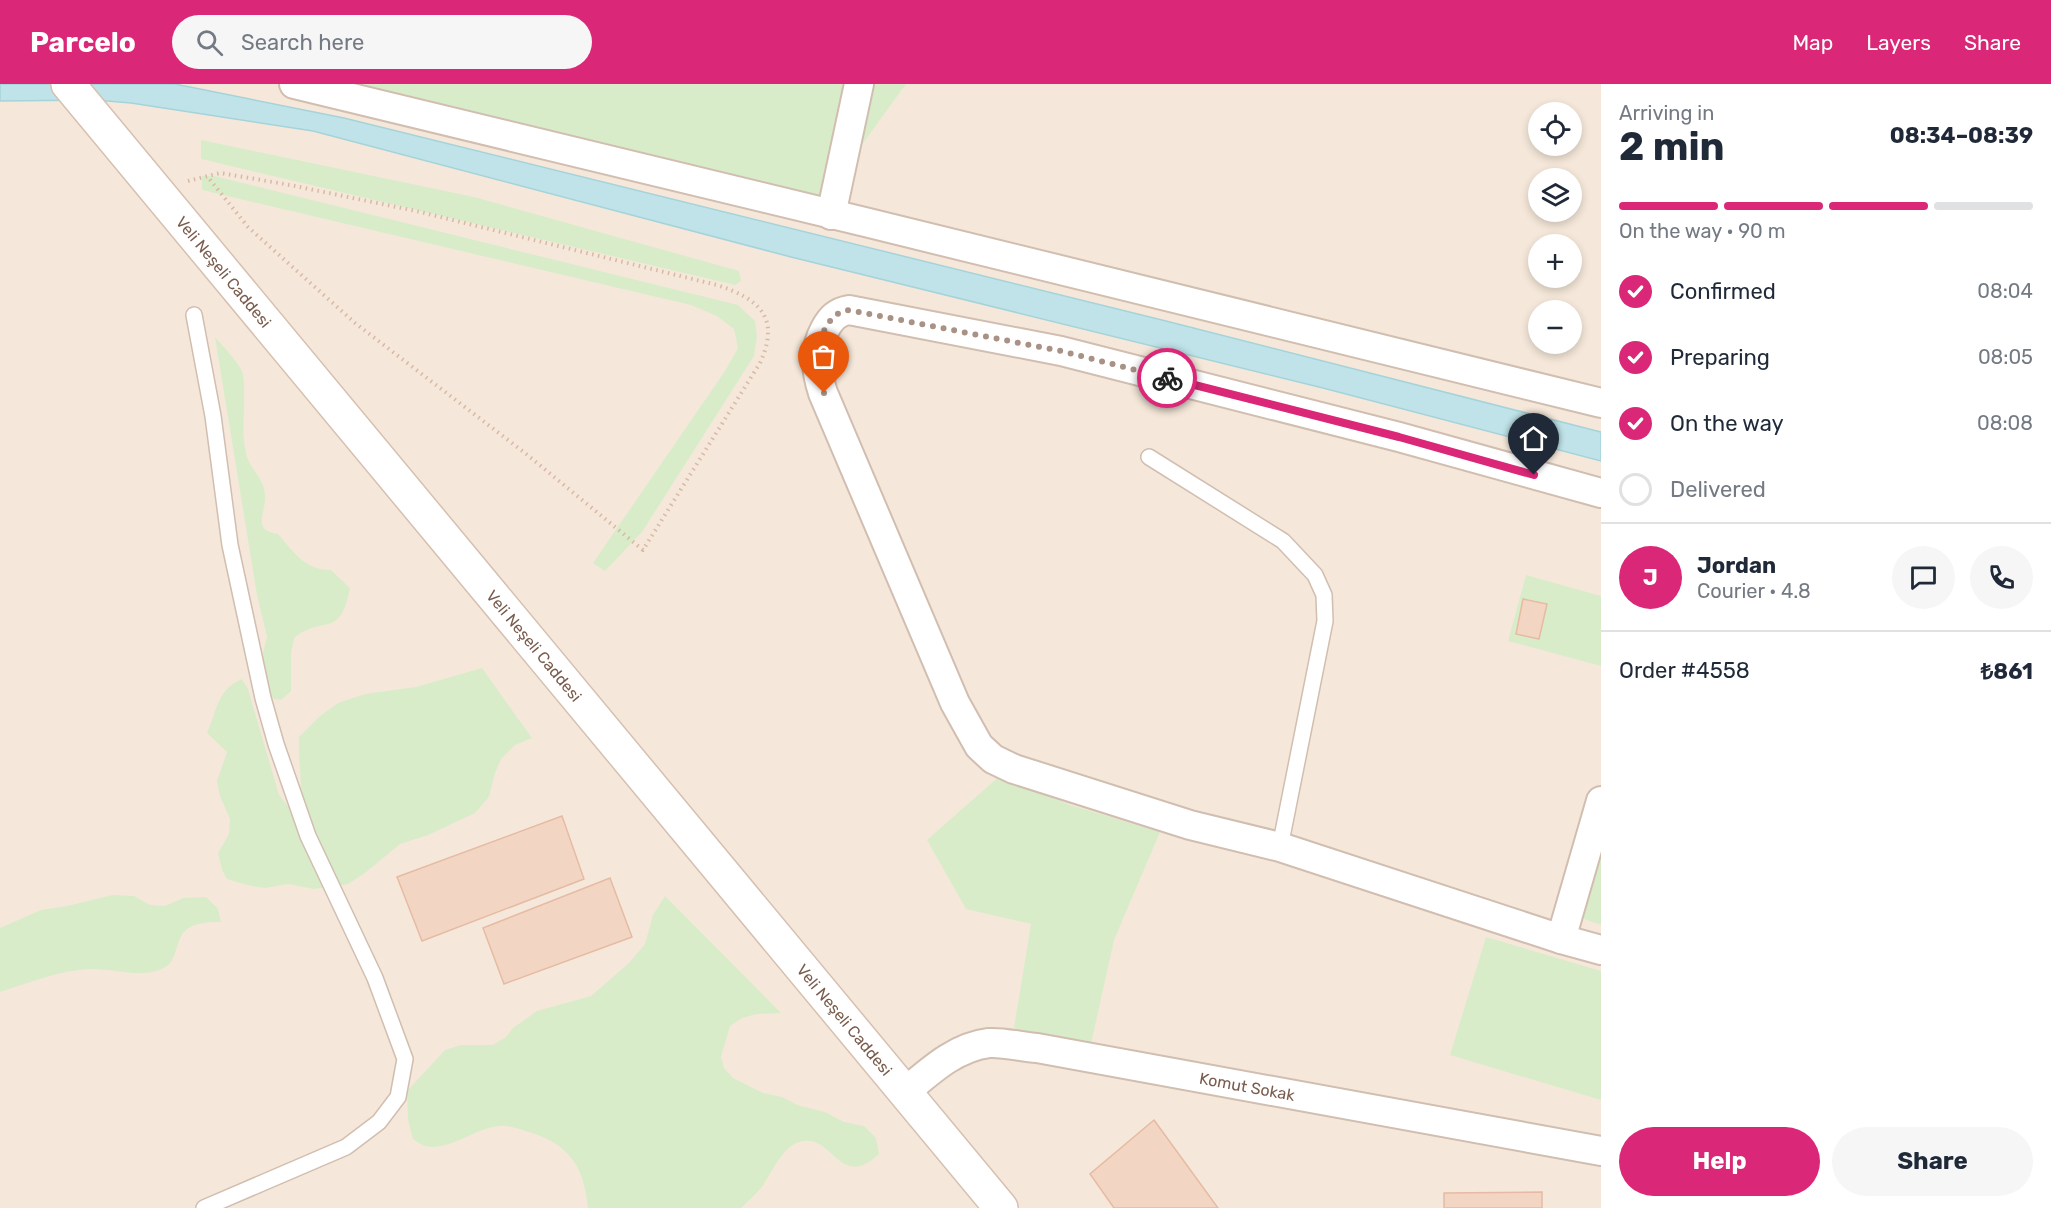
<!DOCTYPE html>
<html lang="en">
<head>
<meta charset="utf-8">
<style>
  :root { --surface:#fff; --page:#f6f6f7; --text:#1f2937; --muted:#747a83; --line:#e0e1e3; --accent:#db2777 }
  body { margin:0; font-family:Rubik,sans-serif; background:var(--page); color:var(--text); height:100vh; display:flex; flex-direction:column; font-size:22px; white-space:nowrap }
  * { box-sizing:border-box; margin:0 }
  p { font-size:20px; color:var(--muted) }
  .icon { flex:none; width:33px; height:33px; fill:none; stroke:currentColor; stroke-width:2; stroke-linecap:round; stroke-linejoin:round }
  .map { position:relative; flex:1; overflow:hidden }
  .sheet { display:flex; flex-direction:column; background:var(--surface); width:450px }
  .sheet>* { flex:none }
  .tools { position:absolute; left:1528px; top:18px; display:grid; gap:12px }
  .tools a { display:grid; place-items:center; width:54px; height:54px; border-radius:50%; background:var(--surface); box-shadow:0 3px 9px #0003; font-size:30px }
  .pin { position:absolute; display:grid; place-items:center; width:51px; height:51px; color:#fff; margin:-62px -26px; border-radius:50% 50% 50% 0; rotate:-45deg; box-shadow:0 0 6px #0007 }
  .pin .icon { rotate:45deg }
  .courier { position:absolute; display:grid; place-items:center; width:60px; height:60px; margin:-30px; border:4px solid #db2777; border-radius:50%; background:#fff; color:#222; box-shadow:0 2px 8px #0007 }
  .overview em { font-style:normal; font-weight:700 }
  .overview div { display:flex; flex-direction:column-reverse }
  .overview { display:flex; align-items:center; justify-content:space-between; height:102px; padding:0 18px }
  h1 { font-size:39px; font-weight:700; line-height:45px }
  .bar { display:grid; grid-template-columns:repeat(4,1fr); gap:9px 6px; align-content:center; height:72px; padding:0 18px }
  .bar i { height:8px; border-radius:4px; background:var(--line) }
  .bar .current { background:var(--accent) }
  .bar p { grid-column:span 4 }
  .line { display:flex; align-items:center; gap:15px; padding:0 18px; border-top:2px solid var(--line) }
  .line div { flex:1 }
  .round { display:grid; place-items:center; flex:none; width:63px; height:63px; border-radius:32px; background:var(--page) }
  ol { padding:0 18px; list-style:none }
  li { display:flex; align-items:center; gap:18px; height:66px }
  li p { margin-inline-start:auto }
  li .icon { padding:6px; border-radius:50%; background:var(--accent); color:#fff; stroke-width:4 }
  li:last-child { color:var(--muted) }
  li i { width:33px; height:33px; border:3px solid var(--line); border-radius:50% }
  .button { display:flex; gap:12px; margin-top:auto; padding:12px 18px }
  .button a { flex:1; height:69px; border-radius:36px; background:var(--accent); color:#fff; font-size:24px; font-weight:700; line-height:69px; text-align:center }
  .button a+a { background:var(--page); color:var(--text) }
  header { display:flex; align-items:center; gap:36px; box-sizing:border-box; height:84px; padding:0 30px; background:var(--accent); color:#fff }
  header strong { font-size:28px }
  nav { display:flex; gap:33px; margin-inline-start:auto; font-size:21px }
  .search { width:420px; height:54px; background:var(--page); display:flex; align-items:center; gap:15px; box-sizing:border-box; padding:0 21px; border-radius:33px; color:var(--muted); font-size:22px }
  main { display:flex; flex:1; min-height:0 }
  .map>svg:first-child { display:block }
  .residential { fill:#f5e8da; fill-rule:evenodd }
  .green { fill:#d8ecc9 }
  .water { fill:#bfe3e8; stroke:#a5d3da; stroke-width:1.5 }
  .building { fill:#f3d5c3; stroke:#e6bba3; stroke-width:1.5 }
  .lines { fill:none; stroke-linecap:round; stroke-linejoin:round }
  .lane-casing { stroke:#d1beb0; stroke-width:18 }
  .street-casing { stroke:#d1beb0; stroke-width:32 }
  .secondary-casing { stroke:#d6c0b0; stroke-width:36 }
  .path { stroke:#d9b8a5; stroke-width:4; stroke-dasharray:1.5 4.5; stroke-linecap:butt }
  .lane { stroke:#fff; stroke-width:15 }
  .street { stroke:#fff; stroke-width:28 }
  .secondary { stroke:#fff; stroke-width:33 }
  .done { stroke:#a89285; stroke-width:6; stroke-dasharray:0 10.8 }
  .route { stroke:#db2777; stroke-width:8 }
  .labels { text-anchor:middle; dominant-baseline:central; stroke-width:4.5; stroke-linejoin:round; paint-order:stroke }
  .street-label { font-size:16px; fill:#7a5c4d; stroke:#fffaf3 }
</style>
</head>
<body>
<header>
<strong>Parcelo</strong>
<div class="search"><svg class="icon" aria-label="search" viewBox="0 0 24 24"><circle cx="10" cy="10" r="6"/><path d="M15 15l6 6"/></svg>Search here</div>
<nav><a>Map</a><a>Layers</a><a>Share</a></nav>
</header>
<main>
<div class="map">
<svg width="1601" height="1124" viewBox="0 0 1601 1124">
  <rect width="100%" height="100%" fill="#fdf6ec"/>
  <path class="residential" d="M 0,0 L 1601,0 L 1601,1124 L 0,1124 ZM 1539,28 L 1572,28 L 1572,62 L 1539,62 ZM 1539,94 L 1572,94 L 1572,128 L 1539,128 ZM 1539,160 L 1572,160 L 1572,194 L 1539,194 ZM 1539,226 L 1572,226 L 1572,260 L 1539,260 Z"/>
  <g class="green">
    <polygon points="363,0 906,0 814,127"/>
    <polygon points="201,56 474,113 739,187 741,197 735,201 201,75"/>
    <polygon points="202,92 214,92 738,221 755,237 757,252 754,272 642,448 605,487 593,479 725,287 738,264 734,245 717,232 691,221 202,106"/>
    <path d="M 215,253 C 222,261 241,281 243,290 C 247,316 240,343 246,369 C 248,383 263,392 265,410 C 267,429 250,446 278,450 C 294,468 304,486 331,486 L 350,504 C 340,556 324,530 294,554 L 291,569 L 291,607 L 281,616 L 274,615 L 266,605 L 260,580 L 267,553 L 257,511 Z"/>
    <polygon points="1526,491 1601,512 1601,582 1508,557"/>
    <path d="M 482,584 L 532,654 L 515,661 L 501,675 L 495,689 L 489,713 L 475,729 L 428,751 L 400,760 L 365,789 L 348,800 L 314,805 L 288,800 L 265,804 L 247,801 L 227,795 L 222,786 L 218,769 L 229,750 L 230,735 L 220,712 L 217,697 L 227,668 L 207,649 C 217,626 217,606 242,595 L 248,605 L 279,711 L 291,726 L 301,719 C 302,696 298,675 299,653 L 320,632 L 338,619 L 365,610 L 416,603 Z"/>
    <polygon points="1003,689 1040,709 1070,721 1160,748 1114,856 1090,964 1014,944 1031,840 966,825 927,756"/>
    <polygon points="1601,762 1601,841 1579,833"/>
    <path d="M 113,811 L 134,812 L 150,821 L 165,822 L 183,814 L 206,813 L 218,825 L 221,838 C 160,836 190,876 159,886 C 137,894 112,884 90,885 C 60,886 29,899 0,908 L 0,844 L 41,826 L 67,822 Z"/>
    <path d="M 665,812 L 781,929 L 757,930 L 742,934 L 730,942 L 721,973 L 724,984 L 733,994 L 763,1009 L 782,1013 L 797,1021 L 825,1028 L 844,1038 L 864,1042 L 876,1054 L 879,1070 C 838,1108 834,1048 799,1058 C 781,1064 771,1091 761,1104 C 755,1111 747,1118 741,1124 L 588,1124 C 584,1084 571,1062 532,1049 C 522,1046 510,1041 500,1042 C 476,1043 449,1068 425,1062 C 421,1061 416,1057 413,1055 L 408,1036 L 407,1007 L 445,966 L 461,961 L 493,961 L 506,953 L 513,944 L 537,927 L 591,912 L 629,879 L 645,860 L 653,831 Z"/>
    <polygon points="1486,853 1601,887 1601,1016 1450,971"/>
  </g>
  <polygon class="water" points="0,0 175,0 344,34 1166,237 1601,348 1601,377 1323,304 791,173 313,47 131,19 95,16 0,17"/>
  <g class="building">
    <polygon points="1523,515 1547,520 1539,555 1516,550"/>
    <polygon points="562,732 584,795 422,857 397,793"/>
    <polygon points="610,794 632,853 504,900 483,844"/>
    <polygon points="1154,1036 1218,1124 1114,1124 1090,1090"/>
    <polygon points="1542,1108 1542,1124 1444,1124 1444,1109"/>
  </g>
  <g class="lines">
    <g class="lane-casing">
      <g id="lane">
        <polyline points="194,231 213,332 230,461 263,614 276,660 308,752 375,894 405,975 398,1013 379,1038 346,1063 204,1124"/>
        <polyline points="1149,373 1283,457 1315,491 1324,511 1325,537 1280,763"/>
      </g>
    </g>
    <g class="street-casing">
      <g id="street">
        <polyline points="294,0 869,139 1601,319"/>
        <polyline points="831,131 859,0"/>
        <path d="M 1601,409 L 1399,353 L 1061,267 L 849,226 C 837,228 831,234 825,245 C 813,267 816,287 823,309 L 955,619 L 979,662 L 993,675 L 1014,685 L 1190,741 L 1280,763 L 1561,855 L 1601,866"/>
        <polyline points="1561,855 1601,717"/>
        <path id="s1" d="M 904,1009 C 929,988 955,963 989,959 C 1004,958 1022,963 1037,964 L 1601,1067"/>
      </g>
    </g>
    <g class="secondary-casing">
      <g id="secondary">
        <path id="s2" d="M 68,0 L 1001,1124"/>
      </g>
    </g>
    <path class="path" d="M 188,97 L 220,89 L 290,101 L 416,127 L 717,201 C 759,215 781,233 760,279 L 643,466 L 525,369 L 355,239 L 248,143 L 207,92"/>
    <use href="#lane" class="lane"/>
    <use href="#street" class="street"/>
    <use href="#secondary" class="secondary"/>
  </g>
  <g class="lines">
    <path class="done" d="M 824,309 C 816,287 813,267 825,245 C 831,234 837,228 849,226 L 1061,267 L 1167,294"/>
    <polyline class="route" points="1167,294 1399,353 1534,391"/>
  </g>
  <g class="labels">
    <g class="street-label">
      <text stroke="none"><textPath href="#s2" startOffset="244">Veli Neşeli Caddesi</textPath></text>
      <text stroke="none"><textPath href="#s2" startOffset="730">Veli Neşeli Caddesi</textPath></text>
      <text stroke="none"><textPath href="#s2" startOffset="1216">Veli Neşeli Caddesi</textPath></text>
      <text stroke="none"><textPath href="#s1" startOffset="362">Komut Sokak</textPath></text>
    </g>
  </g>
</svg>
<div class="tools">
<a><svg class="icon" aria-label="locate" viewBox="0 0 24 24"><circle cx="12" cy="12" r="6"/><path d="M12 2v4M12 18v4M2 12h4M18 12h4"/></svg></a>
<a><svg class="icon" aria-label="layers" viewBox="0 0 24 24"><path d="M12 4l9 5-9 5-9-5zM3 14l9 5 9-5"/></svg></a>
<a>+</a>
<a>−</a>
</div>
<div class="pin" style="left:824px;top:309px;background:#ea580c"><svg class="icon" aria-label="bag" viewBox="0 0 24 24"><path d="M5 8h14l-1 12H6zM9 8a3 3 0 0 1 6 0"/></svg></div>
<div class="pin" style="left:1534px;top:391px;background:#1f2937"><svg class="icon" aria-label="home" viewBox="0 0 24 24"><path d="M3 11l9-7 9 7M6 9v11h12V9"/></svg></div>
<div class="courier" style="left:1167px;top:294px"><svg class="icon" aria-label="bike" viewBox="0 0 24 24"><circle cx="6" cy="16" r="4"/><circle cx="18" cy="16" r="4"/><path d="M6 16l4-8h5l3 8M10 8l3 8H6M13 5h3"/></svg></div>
</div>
<section class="sheet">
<div class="overview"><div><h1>2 min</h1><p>Arriving in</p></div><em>08:34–08:39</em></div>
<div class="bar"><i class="current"></i><i class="current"></i><i class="current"></i><i></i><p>On the way · 90 m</p></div>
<ol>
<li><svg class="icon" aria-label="check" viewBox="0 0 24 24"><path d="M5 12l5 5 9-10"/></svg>Confirmed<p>08:04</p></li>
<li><svg class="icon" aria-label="check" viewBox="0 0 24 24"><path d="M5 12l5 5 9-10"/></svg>Preparing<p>08:05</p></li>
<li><svg class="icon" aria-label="check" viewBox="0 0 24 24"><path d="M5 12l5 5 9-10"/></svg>On the way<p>08:08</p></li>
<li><i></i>Delivered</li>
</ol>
<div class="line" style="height:108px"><b class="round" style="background:var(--accent);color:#fff">J</b><div><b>Jordan</b><p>Courier · 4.8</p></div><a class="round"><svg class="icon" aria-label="chat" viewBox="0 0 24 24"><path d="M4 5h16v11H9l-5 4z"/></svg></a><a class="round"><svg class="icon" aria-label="phone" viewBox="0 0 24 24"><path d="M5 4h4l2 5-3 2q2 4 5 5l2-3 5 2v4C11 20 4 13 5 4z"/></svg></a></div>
<div class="line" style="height:78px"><div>Order #4558</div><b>₺861</b></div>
<div class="button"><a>Help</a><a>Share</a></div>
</section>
</main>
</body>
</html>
